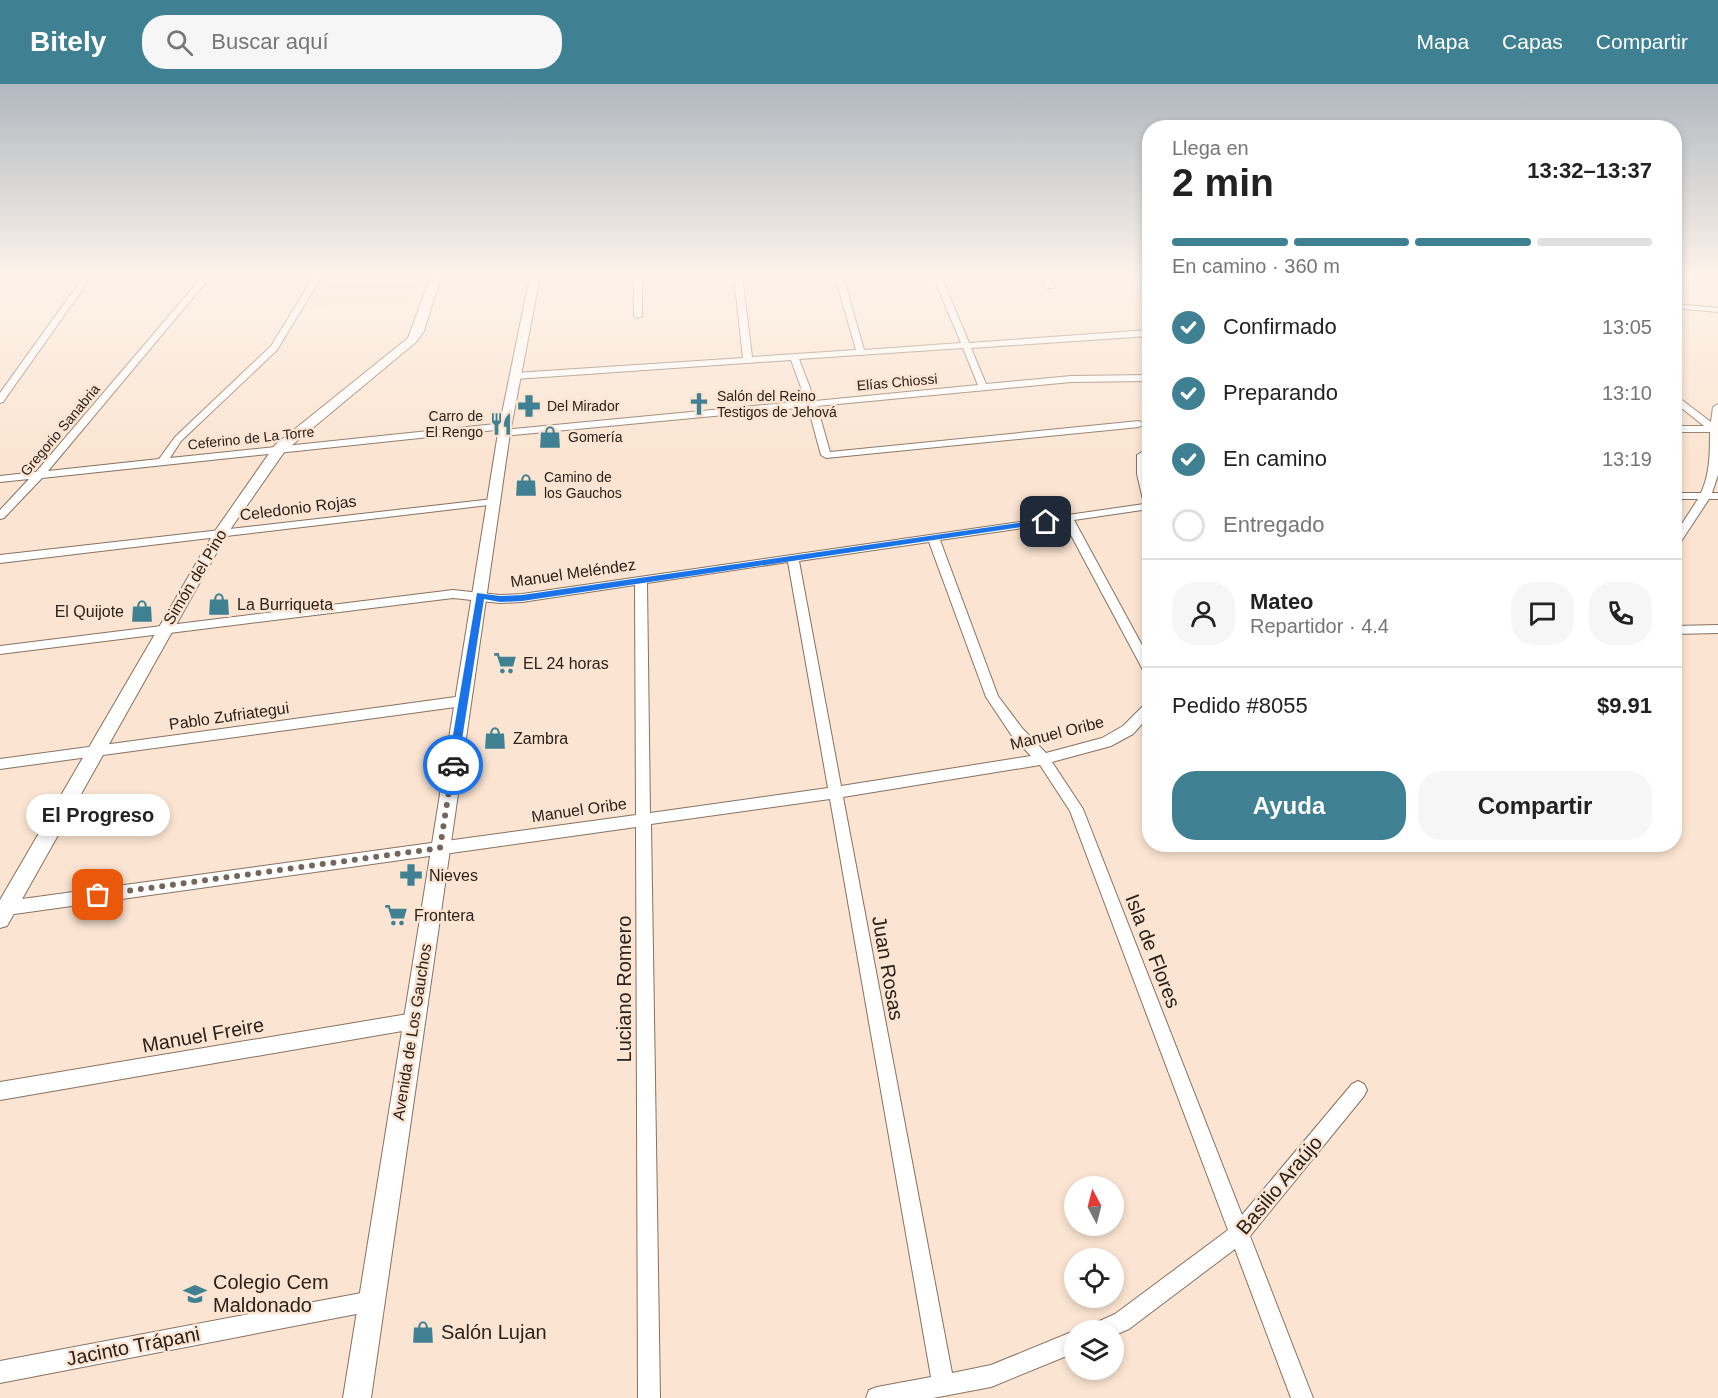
<!DOCTYPE html>
<html lang="es">
<head>
<meta charset="utf-8">
<style>
  :root { --surface:#fff; --page:#f6f6f6; --text:#222; --muted:#767676; --line:#e0e0e0; --accent:#3f8192 }
  body { margin:0; font-family:Arial,sans-serif; background:var(--page); color:var(--text); height:100vh; display:flex; flex-direction:column; font-size:22px; white-space:nowrap }
  * { box-sizing:border-box; margin:0 }
  p { font-size:20px; color:var(--muted) }
  .icon { flex:none; width:33px; height:33px; fill:none; stroke:currentColor; stroke-width:2; stroke-linecap:round; stroke-linejoin:round }
  .map { position:relative; flex:1; overflow:hidden }
  .drawer { position:absolute; left:1142px; top:36px; width:540px; height:732px; display:flex; flex-direction:column; background:var(--surface); border-radius:24px; box-shadow:0 3px 9px #0003 }
  .drawer>* { flex:none }
  .needle { width:39px; rotate:353deg }
  .tools { position:absolute; left:1064px; top:1092px; display:grid; gap:12px }
  .tools a { display:grid; place-items:center; width:60px; height:60px; border-radius:50%; background:var(--surface); box-shadow:0 3px 9px #0003; font-size:30px }
  .pin { position:absolute; display:grid; place-items:center; width:51px; height:51px; color:#fff; margin:-26px; border-radius:12px; box-shadow:0 3px 9px #0006 }
  .courier { position:absolute; display:grid; place-items:center; width:60px; height:60px; margin:-30px; border:4px solid #1a73e8; border-radius:50%; background:#fff; color:#222; box-shadow:0 2px 8px #0007 }
  .bubble { position:absolute; height:42px; border-radius:21px; background:var(--surface); box-shadow:0 3px 9px #0003; font-size:20px; font-weight:600; line-height:42px; text-align:center }
  .summary em { font-style:normal; font-weight:600 }
  .summary div { display:flex; flex-direction:column-reverse }
  .summary { display:flex; align-items:center; justify-content:space-between; height:102px; padding:0 30px }
  h1 { font-size:39px; font-weight:600; line-height:45px }
  .bar { display:grid; grid-template-columns:repeat(4,1fr); gap:9px 6px; align-content:center; height:72px; padding:0 30px }
  .bar i { height:8px; border-radius:4px; background:var(--line) }
  .bar .selected { background:var(--accent) }
  .bar p { grid-column:span 4 }
  .line { display:flex; align-items:center; gap:15px; padding:0 30px; border-top:2px solid var(--line) }
  .line div { flex:1 }
  .round { display:grid; place-items:center; flex:none; width:63px; height:63px; border-radius:24px; background:var(--page) }
  ol { padding:0 30px; list-style:none }
  li { display:flex; align-items:center; gap:18px; height:66px }
  li p { margin-inline-start:auto }
  li .icon { padding:6px; border-radius:50%; background:var(--accent); color:#fff; stroke-width:4 }
  li:last-child { color:var(--muted) }
  li i { width:33px; height:33px; border:3px solid var(--line); border-radius:50% }
  .action { display:flex; gap:12px; margin-top:auto; padding:12px 30px }
  .action a { flex:1; height:69px; border-radius:24px; background:var(--accent); color:#fff; font-size:24px; font-weight:600; line-height:69px; text-align:center }
  .action a+a { background:var(--page); color:var(--text) }
  header { display:flex; align-items:center; gap:36px; box-sizing:border-box; height:84px; padding:0 30px; background:var(--accent); color:#fff }
  header strong { font-size:28px }
  nav { display:flex; gap:33px; margin-inline-start:auto; font-size:21px }
  .search { width:420px; height:54px; background:var(--page); display:flex; align-items:center; gap:15px; box-sizing:border-box; padding:0 21px; border-radius:24px; color:var(--muted); font-size:22px }
  .map>svg:first-child { display:block }
  .built { fill:#f4d6be }
  .lines { fill:none; stroke-linecap:round; stroke-linejoin:round }
  .minor-casing { stroke:#877261; stroke-width:2 }
  .tertiary-casing { stroke:#877261; stroke-width:2 }
  .minor { fill:#fff; fill-rule:evenodd }
  .tertiary { fill:#fff; fill-rule:evenodd }
  .route { fill:#1a73e8 }
  .done { stroke:#74665b; stroke-width:6; stroke-dasharray:0 10.8 }
  .labels { text-anchor:middle; dominant-baseline:central; stroke-width:5; stroke-linejoin:round; paint-order:stroke }
  .far-street-label { font-size:14px; fill:#2b221b; stroke:#fbe4d1 }
  .far-poi-label { font-size:14px; fill:#2b221b; stroke:#fbe4d1; text-anchor:start }
  .street-label { font-size:16px; fill:#2b221b; stroke:#fbe4d1 }
  .poi-label { font-size:16px; fill:#2b221b; stroke:#fbe4d1; text-anchor:start }
  .near-street-label { font-size:20px; fill:#2b221b; stroke:#fbe4d1 }
  .near-poi-label { font-size:20px; fill:#2b221b; stroke:#fbe4d1; text-anchor:start }
</style>
</head>
<body>
<header>
<strong>Bitely</strong>
<div class="search"><svg class="icon" aria-label="search" viewBox="0 0 24 24"><circle cx="10" cy="10" r="6"/><path d="M15 15l6 6"/></svg>Buscar aquí</div>
<nav><a>Mapa</a><a>Capas</a><a>Compartir</a></nav>
</header>
<div class="map">
<svg width="1718" height="1314" viewBox="0 0 1718 1314">
  <rect width="100%" height="100%" fill="#fbe4d1"/>
  <polygon class="built" points="328,192 422,192 413,217 311,223"/>
  <g class="lines">
    <g class="minor-casing">
      <g id="minor">
        <polygon points="84,192 92,192 3,318 0,319 0,309"/>
        <polygon points="203,192 211,192 48,387 159,375 175,353 271,262 314,192 322,192 277,266 181,357 170,374 505,339 510,342 505,345 42,394 4,434 0,435 0,426 29,395 0,398 0,392 36,388"/>
        <polygon points="634,192 642,192 642,232 638,234 634,232"/>
        <path d="M 734,192 L 742,192 L 752,273 L 856,266 L 835,192 L 843,192 L 864,266 L 961,259 L 933,192 L 941,192 L 969,259 L 1149,246 L 1149,252 L 971,264 L 986,300 L 1071,292 L 1149,291 L 1149,297 L 1071,298 L 817,322 L 830,368 L 1139,337 L 1144,340 L 1139,343 L 826,374 L 821,371 L 808,323 L 504,352 L 499,349 L 504,346 L 806,317 L 791,276 L 515,295 L 511,292 L 515,289 L 743,274 ZM 963,264 L 978,301 L 815,317 L 799,275 Z"/>
        <polygon points="1040,192 1048,192 1054,202 1053,204 1047,204"/>
        <polygon points="1674,220 1718,224 1718,228 1674,224"/>
        <path d="M 1674,310 L 1711,338 L 1713,323 L 1718,320 L 1718,391 L 1712,409 L 1718,409 L 1718,415 L 1709,415 L 1678,462 L 1674,463 L 1674,452 L 1698,415 L 1674,415 L 1674,409 L 1701,409 C 1710,389 1710,370 1710,348 L 1674,348 L 1674,342 L 1704,342 L 1674,318 Z"/>
        <path d="M 1142,368 L 1147,371 L 1149,425 L 1074,436 L 1149,574 L 1149,590 L 1143,586 L 1064,438 L 940,456 L 998,612 L 1022,644 L 1046,669 L 1102,654 L 1123,642 L 1144,621 L 1149,619 L 1149,632 L 1133,650 L 1111,662 L 1052,678 L 1083,725 L 1242,1131 L 1352,1000 L 1358,997 L 1364,1000 L 1367,1006 L 1364,1012 L 1250,1152 L 1313,1314 L 1291,1314 L 1235,1165 L 1129,1245 L 1113,1252 L 1113,1246 L 1092,1246 L 1095,1239 L 1115,1230 L 1228,1146 L 1070,727 L 1040,681 L 843,713 L 952,1289 L 991,1281 L 1074,1247 L 1074,1269 L 991,1303 L 933,1314 L 866,1314 L 869,1306 L 877,1303 L 931,1293 L 830,715 L 651,740 L 660,1314 L 638,1314 L 636,743 L 0,832 L 0,818 L 636,731 L 635,501 L 522,518 L 500,519 L 453,514 L 0,570 L 0,562 L 453,506 L 500,511 L 522,510 L 1144,420 L 1137,390 L 1137,371 ZM 929,458 L 986,613 L 1012,652 L 1031,672 L 841,702 L 799,477 ZM 788,478 L 828,704 L 650,729 L 647,499 Z"/>
        <polygon points="493,415 498,418 497,420 0,479 0,471"/>
        <polygon points="1718,541 1718,549 1674,550 1674,542"/>
        <polygon points="463,612 469,617 463,622 0,685 0,675"/>
        <polygon points="414,929 420,931 423,937 420,943 414,945 0,1016 0,998"/>
        <polygon points="372,1207 379,1210 382,1217 379,1224 372,1227 0,1299 0,1277"/>
      </g>
    </g>
    <g class="tertiary-casing">
      <g id="tertiary">
        <polygon points="431,192 441,192 424,247 416,258 285,367 227,450 7,842 0,844 0,816 215,447 275,361 408,254"/>
        <polygon points="530,192 540,192 510,349 371,1314 343,1314 498,349"/>
      </g>
    </g>
    <use href="#minor" class="minor"/>
    <use href="#tertiary" class="tertiary"/>
  </g>
  <linearGradient id="sky" x2="0" y2="1"><stop stop-color="#b1b8c0"/><stop offset="0.51" stop-color="#fdf3ea"/><stop offset="1" stop-color="#fdf3ea" stop-opacity="0"/></linearGradient>
  <rect width="1718" height="376" fill="url(#sky)"/>
  <polygon class="route" points="1046,435 1048,439 522,517 500,518 484,515 458,681 453,684 448,681 477,509 500,512 522,511"/>
  <g class="lines">
    <polyline class="done" points="98,811 440,764 453,681"/>
  </g>
  <defs>
    <g id="church-bare" transform="scale(1.8)"><path d="M-1.2-6h2.4v3.5h3.3v2.4h-3.3V6h-2.4V-.1h-3.3v-2.4h3.3Z" fill="#3f8192" stroke="#fbe4d1" stroke-width="2.5" paint-order="stroke"/></g>
    <g id="pharmacy-bare" transform="scale(1.8)"><path d="M-2-6h4v4h4v4h-4v4h-4v-4h-4v-4h4Z" fill="#3f8192" stroke="#fbe4d1" stroke-width="2.5" paint-order="stroke"/></g>
    <g id="restaurant-bare" transform="scale(1.8)"><path d="M-5-6h1v4h1v-4h1v4h1v-4h1v5L-1.5 .5V6h-2V.5L-5-1ZM5-6V6H3V1.5H1.5Q1.5-4 5-6Z" fill="#3f8192" stroke="#fbe4d1" stroke-width="2.5" paint-order="stroke"/></g>
    <g id="shop-bare" transform="scale(1.8)"><path d="M-5-2.5h2.3a2.7 3.5 0 0 1 5.4 0H5L5.5 6h-11ZM-1.5-2.5h3a1.5 2.3 0 0 0-3 0Z" fill="#3f8192" stroke="#fbe4d1" stroke-width="2.5" paint-order="stroke"/></g>
    <g id="supermarket-bare" transform="scale(1.8)"><path d="M-6-5.5h2.5l.6 2H6L4.5 2H-2.5L-4.4-4H-6ZM-1.5 3.2a1.3 1.3 0 1 0 .1 0ZM3 3.2a1.3 1.3 0 1 0 .1 0Z" fill="#3f8192" stroke="#fbe4d1" stroke-width="2.5" paint-order="stroke"/></g>
    <g id="school-bare" transform="scale(1.8)"><path d="M0-5L7-2L0 1L-7-2ZM-4 1L0 2.5L4 1V4Q0 6-4 4Z" fill="#3f8192" stroke="#fbe4d1" stroke-width="2.5" paint-order="stroke"/></g>
  </defs>
  <g fill-rule="evenodd">
    <use href="#church-bare" x="699" y="320"/>
    <use href="#pharmacy-bare" x="529" y="322"/>
    <use href="#restaurant-bare" x="501" y="340"/>
    <use href="#shop-bare" x="550" y="353"/>
    <use href="#shop-bare" x="526" y="401"/>
    <use href="#shop-bare" x="219" y="520"/>
    <use href="#shop-bare" x="142" y="527"/>
    <use href="#supermarket-bare" x="505" y="579"/>
    <use href="#shop-bare" x="495" y="654"/>
    <use href="#pharmacy-bare" x="411" y="791"/>
    <use href="#supermarket-bare" x="396" y="831"/>
    <use href="#school-bare" x="195" y="1210"/>
    <use href="#shop-bare" x="423" y="1248"/>
  </g>
  <g class="labels">
    <g class="far-street-label">
      <text transform="translate(897 298) rotate(-5)">Elías Chiossi</text>
      <text transform="translate(60 346) rotate(-50)">Gregorio Sanabria</text>
      <text transform="translate(251 354) rotate(-6)">Ceferino de La Torre</text>
    </g>
    <g class="far-poi-label">
      <text x="717" y="312">Salón del Reino<tspan x="717" dy="16">Testigos de Jehová</tspan></text>
      <text x="547" y="322">Del Mirador</text>
      <text x="483" y="332" text-anchor="end">Carro de<tspan x="483" dy="16">El Rengo</tspan></text>
      <text x="568" y="353">Gomería</text>
      <text x="544" y="393">Camino de<tspan x="544" dy="16">los Gauchos</tspan></text>
    </g>
    <g class="street-label">
      <text transform="translate(298 424) rotate(-7)">Celedonio Rojas</text>
      <text transform="translate(573 489) rotate(-8)">Manuel Meléndez</text>
      <text transform="translate(195 493) rotate(-59)">Simón del Pino</text>
      <text transform="translate(229 632) rotate(-8)">Pablo Zufriategui</text>
      <text transform="translate(1057 649) rotate(-14)">Manuel Oribe</text>
      <text transform="translate(579 726) rotate(-8)">Manuel Oribe</text>
      <text transform="translate(412 948) rotate(-81)">Avenida de Los Gauchos</text>
    </g>
    <g class="poi-label">
      <text x="237" y="520">La Burriqueta</text>
      <text x="124" y="527" text-anchor="end">El Quijote</text>
      <text x="523" y="579">EL 24 horas</text>
      <text x="513" y="654">Zambra</text>
      <text x="429" y="791">Nieves</text>
      <text x="414" y="831">Frontera</text>
    </g>
    <g class="near-street-label">
      <text transform="translate(1153 867) rotate(69)">Isla de Flores</text>
      <text transform="translate(888 884) rotate(80)">Juan Rosas</text>
      <text transform="translate(624 905) rotate(-90)">Luciano Romero</text>
      <text transform="translate(203 951) rotate(-10)">Manuel Freire</text>
      <text transform="translate(1279 1101) rotate(-50)">Basilio Araújo</text>
      <text transform="translate(133 1262) rotate(-11)">Jacinto Trápani</text>
    </g>
    <g class="near-poi-label">
      <text x="213" y="1198">Colegio Cem<tspan x="213" dy="23">Maldonado</tspan></text>
      <text x="441" y="1248">Salón Lujan</text>
    </g>
  </g>
</svg>
<div class="tools">
<a><svg class="needle" viewBox="-14 -14 28 28"><path d="M0-13l5 13h-10z" fill="#e53935"/><path d="M0 13l5-13h-10z" fill="#767676"/></svg></a>
<a><svg class="icon" aria-label="locate" viewBox="0 0 24 24"><circle cx="12" cy="12" r="6"/><path d="M12 2v4M12 18v4M2 12h4M18 12h4"/></svg></a>
<a><svg class="icon" aria-label="layers" viewBox="0 0 24 24"><path d="M12 4l9 5-9 5-9-5zM3 14l9 5 9-5"/></svg></a>
</div>
<div class="pin" style="left:98px;top:811px;background:#ea580c"><svg class="icon" aria-label="bag" viewBox="0 0 24 24"><path d="M5 8h14l-1 12H6zM9 8a3 3 0 0 1 6 0"/></svg></div>
<div class="pin" style="left:1046px;top:438px;background:#1f2937"><svg class="icon" aria-label="home" viewBox="0 0 24 24"><path d="M3 11l9-7 9 7M6 9v11h12V9"/></svg></div>
<div class="courier" style="left:453px;top:681px"><svg class="icon" aria-label="car" viewBox="0 0 24 24"><path d="M5 17H2v-5l4-1 3-4h7l3 4 3 1v5h-3M9 17h6M6 11h13"/><circle cx="7" cy="17" r="2"/><circle cx="17" cy="17" r="2"/></svg></div>
<div class="bubble" style="left:26px;top:710px;width:144px">El Progreso</div>
<section class="drawer">
<div class="summary"><div><h1>2 min</h1><p>Llega en</p></div><em>13:32–13:37</em></div>
<div class="bar"><i class="selected"></i><i class="selected"></i><i class="selected"></i><i></i><p>En camino · 360 m</p></div>
<ol>
<li><svg class="icon" aria-label="check" viewBox="0 0 24 24"><path d="M5 12l5 5 9-10"/></svg>Confirmado<p>13:05</p></li>
<li><svg class="icon" aria-label="check" viewBox="0 0 24 24"><path d="M5 12l5 5 9-10"/></svg>Preparando<p>13:10</p></li>
<li><svg class="icon" aria-label="check" viewBox="0 0 24 24"><path d="M5 12l5 5 9-10"/></svg>En camino<p>13:19</p></li>
<li><i></i>Entregado</li>
</ol>
<div class="line" style="height:108px"><a class="round"><svg class="icon" aria-label="person" viewBox="0 0 24 24"><circle cx="12" cy="8" r="4"/><path d="M4 21q1-7 8-7t8 7"/></svg></a><div><b>Mateo</b><p>Repartidor · 4.4</p></div><a class="round"><svg class="icon" aria-label="chat" viewBox="0 0 24 24"><path d="M4 5h16v11H9l-5 4z"/></svg></a><a class="round"><svg class="icon" aria-label="phone" viewBox="0 0 24 24"><path d="M5 4h4l2 5-3 2q2 4 5 5l2-3 5 2v4C11 20 4 13 5 4z"/></svg></a></div>
<div class="line" style="height:78px"><div>Pedido #8055</div><b>$9.91</b></div>
<div class="action"><a>Ayuda</a><a>Compartir</a></div>
</section>
</div>
</body>
</html>
